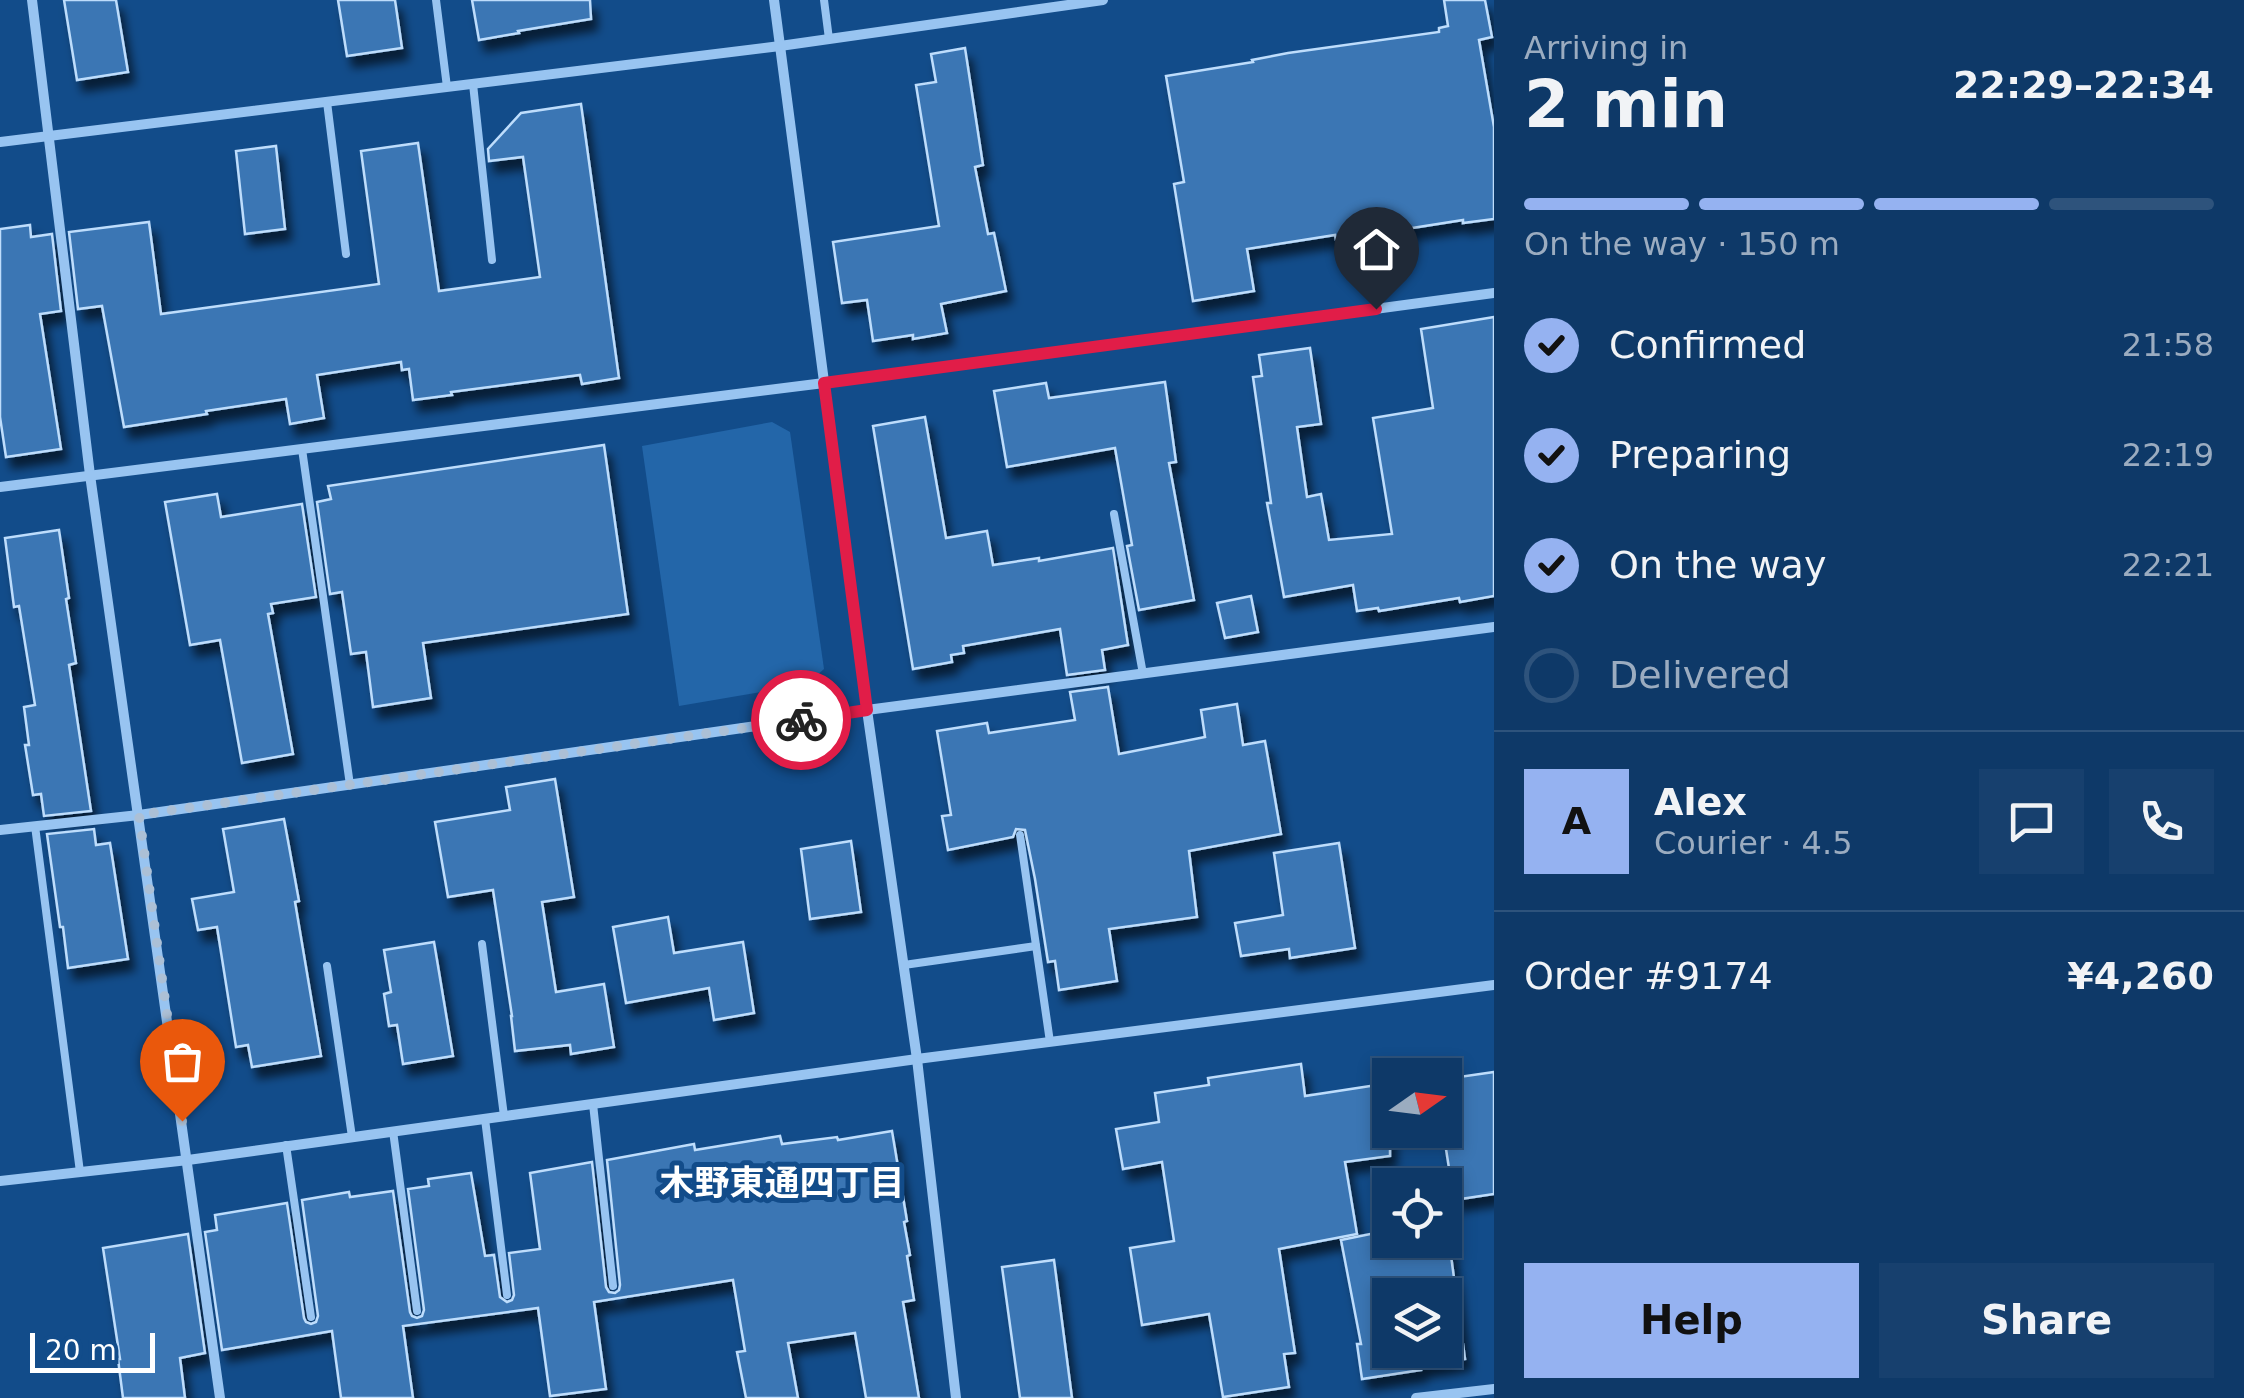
<!DOCTYPE html>
<html lang="en">
<head>
<meta charset="utf-8">
<style>
  :root { --surface:#0e3968; --page:#17406e; --text:#f1f3f6; --muted:#9bacc0; --line:#2e537c; --accent:#95b2f1 }
  body { margin:0; font-family:"DejaVu Sans","Noto Sans JP",sans-serif; background:var(--page); color:var(--text); height:100vh; display:flex; flex-direction:column; font-size:38px; white-space:nowrap }
  * { box-sizing:border-box; margin:0 }
  p { font-size:32px; color:var(--muted) }
  .icon { flex:none; width:55px; height:55px; fill:none; stroke:currentColor; stroke-width:2; stroke-linecap:round; stroke-linejoin:round }
  .map { position:relative; flex:1; overflow:hidden }
  .side { display:flex; flex-direction:column; background:var(--surface); width:750px }
  .side>* { flex:none }
  .needle { width:65px; rotate:76deg }
  .buttons { position:absolute; left:1372px; top:1058px; display:grid; gap:20px }
  .buttons a { display:grid; place-items:center; width:90px; height:90px; border-radius:0px; background:var(--surface); box-shadow:0 5px 15px #0003,0 0 0 2px var(--line); font-size:50px }
  .scale { position:absolute; left:30px; bottom:25px; width:125px; box-sizing:border-box; padding-left:10px; border:5px solid #fff; border-top:0; font-size:28px; line-height:35px; white-space:nowrap; color:#fff; -webkit-text-stroke:8px #124c8a; paint-order:stroke }
  .pin { position:absolute; display:grid; place-items:center; width:85px; height:85px; color:#fff; margin:-102px -42px; border-radius:50% 50% 50% 0; rotate:-45deg; box-shadow:0 0 10px #0007 }
  .pin .icon { rotate:45deg }
  .courier { position:absolute; display:grid; place-items:center; width:100px; height:100px; margin:-50px; border:8px solid #e11d48; border-radius:50%; background:#fff; color:#222; box-shadow:0 2px 12px #0007 }
  .head em { font-style:normal; font-weight:800 }
  .head div { display:flex; flex-direction:column-reverse }
  .head { display:flex; align-items:center; justify-content:space-between; height:170px; padding:0 30px }
  h1 { font-size:65px; font-weight:800; line-height:75px }
  .bar { display:grid; grid-template-columns:repeat(4,1fr); gap:15px 10px; align-content:center; height:120px; padding:0 30px }
  .bar i { height:12px; border-radius:8px; background:var(--line) }
  .bar .on { background:var(--accent) }
  .bar p { grid-column:span 4 }
  .line { display:flex; align-items:center; gap:25px; padding:0 30px; border-top:2px solid var(--line) }
  .line div { flex:1 }
  .round { display:grid; place-items:center; flex:none; width:105px; height:105px; border-radius:0px; background:var(--page) }
  ol { padding:0 30px; list-style:none }
  li { display:flex; align-items:center; gap:30px; height:110px }
  li p { margin-inline-start:auto }
  li .icon { padding:10px; border-radius:50%; background:var(--accent); color:#111; stroke-width:4 }
  li:last-child { color:var(--muted) }
  li i { width:55px; height:55px; border:5px solid var(--line); border-radius:50% }
  .action { display:flex; gap:20px; margin-top:auto; padding:20px 30px }
  .action a { flex:1; height:115px; border-radius:0px; background:var(--accent); color:#111; font-size:40px; font-weight:800; line-height:115px; text-align:center }
  .action a+a { background:var(--page); color:var(--text) }
  main { display:flex; flex:1; min-height:0 }
  .map>svg:first-child { display:block }
  .green { fill:#2366a9 }
  .building { fill:#3a76b4; stroke:#beddfc; stroke-width:2.5; fill-rule:evenodd; filter:url(#shadow) }
  .lines { fill:none; stroke-linecap:round; stroke-linejoin:round }
  .lane { stroke:#98c4f1; stroke-width:8 }
  .street { stroke:#98c4f1; stroke-width:10 }
  .done { stroke:#acc0d6; stroke-width:10; stroke-dasharray:0 18 }
  .route { stroke:#e11d48; stroke-width:12 }
  .labels { text-anchor:middle; dominant-baseline:central; stroke-width:10; stroke-linejoin:round; paint-order:stroke }
  .neighbourhood-label { font-size:35px; font-weight:bold; fill:#fff; stroke:#124c8a }
</style>
</head>
<body>
<main>
<div class="map">
<svg width="1494" height="1398" viewBox="0 0 1494 1398">
  <defs>
    <filter id="shadow"><feDropShadow dx="6" dy="11" stdDeviation="5" flood-color="#0009"/></filter>
  </defs>
  <rect width="100%" height="100%" fill="#124c8a"/>
  <polygon class="green" points="772,422 790,432 824,669 807,684 679,706 642,446"/>
  <g class="building">
    <polygon points="64,0 116,0 128,72 77,80"/>
    <polygon points="338,0 395,0 402,48 347,56"/>
    <polygon points="472,0 590,0 591,19 518,31 519,33 479,40"/>
    <polygon points="1444,0 1485,0 1492,37 1479,40 1494,127 1494,219 1463,223 1463,220 1336,240 1335,235 1247,249 1254,291 1193,301 1174,184 1184,182 1166,76 1253,62 1252,60 1288,53 1439,32 1439,28 1448,26"/>
    <polygon points="965,48 983,165 975,167 988,234 994,233 1006,291 941,304 947,333 913,339 913,335 873,341 867,300 842,303 833,242 939,226 916,85 936,82 931,54"/>
    <polygon points="581,104 619,378 582,384 580,375 451,392 452,395 413,400 409,369 402,370 401,362 317,375 324,418 290,424 286,399 206,411 207,414 124,427 102,306 78,309 69,232 149,222 161,314 379,284 361,151 418,143 439,291 540,277 523,157 489,161 488,149 521,113"/>
    <polygon points="276,146 285,229 245,234 236,151"/>
    <polygon points="30,225 31,237 52,234 61,311 40,314 61,449 6,457 0,417 0,229"/>
    <polygon points="1494,317 1494,596 1460,602 1459,598 1379,611 1378,608 1357,611 1353,585 1284,597 1267,503 1271,503 1253,377 1262,376 1259,355 1310,348 1321,424 1297,427 1307,497 1321,494 1329,540 1392,534 1373,418 1433,408 1421,329"/>
    <polygon points="1165,382 1176,462 1169,463 1194,600 1139,610 1127,546 1132,545 1115,448 1007,467 994,391 1046,383 1049,398"/>
    <polygon points="925,417 946,538 987,531 993,565 1039,558 1039,561 1113,548 1128,645 1102,650 1105,670 1067,675 1060,629 963,646 964,653 951,655 952,662 913,669 873,426"/>
    <polygon points="604,445 628,614 423,643 431,698 373,707 366,652 351,654 342,592 330,594 317,502 331,499 328,486"/>
    <polygon points="217,494 221,517 302,504 316,597 271,604 273,613 268,614 293,754 242,763 220,640 190,645 165,502"/>
    <polygon points="59,530 69,598 66,599 76,663 69,665 91,811 44,816 41,794 33,795 25,745 29,745 24,707 35,705 19,606 14,607 5,538"/>
    <polygon points="1251,596 1258,632 1225,638 1217,603"/>
    <polygon points="1108,687 1119,754 1205,737 1201,710 1237,704 1243,745 1265,741 1281,834 1189,851 1197,917 1109,929 1117,981 1059,990 1055,961 1048,962 1035,879 1025,830 1016,829 1013,837 948,850 942,816 951,815 937,731 987,723 989,733 1075,720 1070,692"/>
    <polygon points="555,779 574,897 542,902 556,992 604,984 614,1047 571,1054 570,1045 515,1051 511,1016 512,1016 493,890 448,897 435,822 510,810 506,787"/>
    <polygon points="284,819 299,901 295,902 321,1056 252,1067 248,1045 236,1047 217,927 198,930 192,899 234,892 223,829"/>
    <polygon points="94,829 96,845 110,843 128,959 68,968 63,927 60,927 47,834"/>
    <polygon points="851,841 861,912 810,919 801,849"/>
    <polygon points="1339,843 1355,948 1290,958 1289,949 1241,956 1235,923 1283,915 1274,853"/>
    <polygon points="668,917 674,953 743,942 754,1013 714,1020 709,988 626,1003 613,927"/>
    <polygon points="434,942 453,1056 403,1064 397,1025 389,1026 384,994 391,992 384,950"/>
    <polygon points="1301,1064 1305,1096 1390,1083 1390,1156 1345,1162 1357,1234 1279,1249 1295,1353 1284,1354 1289,1387 1223,1397 1209,1314 1142,1325 1130,1248 1174,1241 1162,1162 1123,1169 1116,1129 1159,1122 1155,1093 1209,1085 1208,1078"/>
    <polygon points="1494,1072 1494,1194 1454,1200 1443,1130 1445,1130 1445,1079"/>
    <polygon points="892,1131 907,1221 904,1222 910,1255 907,1256 914,1300 903,1302 919,1398 866,1398 855,1333 788,1343 798,1398 746,1398 737,1352 745,1351 733,1280 594,1302 606,1389 550,1396 538,1308 403,1326 413,1398 341,1398 332,1331 222,1350 205,1232 217,1230 215,1215 287,1203 304,1318 306,1322 311,1324 316,1322 318,1316 302,1200 349,1192 350,1197 393,1191 410,1312 412,1316 417,1318 422,1316 424,1310 408,1189 429,1186 428,1179 471,1173 485,1256 494,1255 500,1297 507,1302 512,1300 514,1295 509,1253 540,1249 530,1173 592,1162 606,1287 609,1292 615,1293 619,1290 620,1285 607,1160 694,1144 695,1150 780,1136 782,1144 837,1137 838,1140"/>
    <path d="M 1390,1230 L 1390,1252 L 1449,1241 L 1465,1359 L 1420,1366 L 1421,1370 L 1362,1379 L 1357,1344 L 1361,1344 L 1341,1240 ZM 1390,1295 L 1445,1295 L 1445,1350 L 1390,1350 Z"/>
    <polygon points="188,1234 205,1353 180,1358 185,1398 123,1398 118,1359 120,1359 103,1248"/>
    <polygon points="1054,1260 1072,1398 1020,1398 1002,1267"/>
  </g>
  <g class="lines">
    <g class="lane">
      <polyline points="436,0 447,87"/>
      <polyline points="824,0 829,39"/>
      <polyline points="473,84 492,260"/>
      <polyline points="327,102 346,254"/>
      <polyline points="302,449 350,785"/>
      <polyline points="1114,514 1143,674"/>
      <polyline points="35,826 80,1172"/>
      <polyline points="1020,835 1050,1042"/>
      <polyline points="482,944 504,1116"/>
      <polyline points="904,965 1036,946"/>
      <polyline points="327,966 352,1137"/>
      <polyline points="593,1104 613,1286"/>
      <polyline points="485,1119 507,1295"/>
      <polyline points="393,1131 417,1311"/>
      <polyline points="286,1145 311,1317"/>
    </g>
    <g class="street">
      <polyline points="32,0 90,475 220,1398"/>
      <polyline points="774,0 867,710 917,1059 956,1398"/>
      <polyline points="0,142 780,46 1103,0"/>
      <polyline points="0,487 824,383 1494,293"/>
      <polyline points="0,830 139,815 867,710 1494,627"/>
      <polyline points="0,1181 188,1160 917,1059 1494,985"/>
      <polyline points="1416,1398 1494,1389"/>
    </g>
  </g>
  <g class="lines">
    <polyline class="done" points="182,1121 139,815 801,720"/>
    <polyline class="route" points="801,720 867,710 824,383 1376,309"/>
  </g>
  <g class="labels">
    <g class="neighbourhood-label">
      <text x="782" y="1183">木野東通四丁目</text>
    </g>
  </g>
</svg>
<div class="buttons">
<a><svg class="needle" viewBox="-14 -14 28 28"><path d="M0-13l5 13h-10z" fill="#e53935"/><path d="M0 13l5-13h-10z" fill="#9bacc0"/></svg></a>
<a><svg class="icon" aria-label="locate" viewBox="0 0 24 24"><circle cx="12" cy="12" r="6"/><path d="M12 2v4M12 18v4M2 12h4M18 12h4"/></svg></a>
<a><svg class="icon" aria-label="layers" viewBox="0 0 24 24"><path d="M12 4l9 5-9 5-9-5zM3 14l9 5 9-5"/></svg></a>
</div>
<div class="scale">20 m</div>
<div class="pin" style="left:182px;top:1121px;background:#ea580c"><svg class="icon" aria-label="bag" viewBox="0 0 24 24"><path d="M5 8h14l-1 12H6zM9 8a3 3 0 0 1 6 0"/></svg></div>
<div class="pin" style="left:1376px;top:309px;background:#1f2937"><svg class="icon" aria-label="home" viewBox="0 0 24 24"><path d="M3 11l9-7 9 7M6 9v11h12V9"/></svg></div>
<div class="courier" style="left:801px;top:720px"><svg class="icon" aria-label="bike" viewBox="0 0 24 24"><circle cx="6" cy="16" r="4"/><circle cx="18" cy="16" r="4"/><path d="M6 16l4-8h5l3 8M10 8l3 8H6M13 5h3"/></svg></div>
</div>
<section class="side">
<div class="head"><div><h1>2 min</h1><p>Arriving in</p></div><em>22:29–22:34</em></div>
<div class="bar"><i class="on"></i><i class="on"></i><i class="on"></i><i></i><p>On the way · 150 m</p></div>
<ol>
<li><svg class="icon" aria-label="check" viewBox="0 0 24 24"><path d="M5 12l5 5 9-10"/></svg>Confirmed<p>21:58</p></li>
<li><svg class="icon" aria-label="check" viewBox="0 0 24 24"><path d="M5 12l5 5 9-10"/></svg>Preparing<p>22:19</p></li>
<li><svg class="icon" aria-label="check" viewBox="0 0 24 24"><path d="M5 12l5 5 9-10"/></svg>On the way<p>22:21</p></li>
<li><i></i>Delivered</li>
</ol>
<div class="line" style="height:180px"><b class="round" style="background:var(--accent);color:#111">A</b><div><b>Alex</b><p>Courier · 4.5</p></div><a class="round"><svg class="icon" aria-label="chat" viewBox="0 0 24 24"><path d="M4 5h16v11H9l-5 4z"/></svg></a><a class="round"><svg class="icon" aria-label="phone" viewBox="0 0 24 24"><path d="M5 4h4l2 5-3 2q2 4 5 5l2-3 5 2v4C11 20 4 13 5 4z"/></svg></a></div>
<div class="line" style="height:130px"><div>Order #9174</div><b>¥4,260</b></div>
<div class="action"><a>Help</a><a>Share</a></div>
</section>
</main>
</body>
</html>
